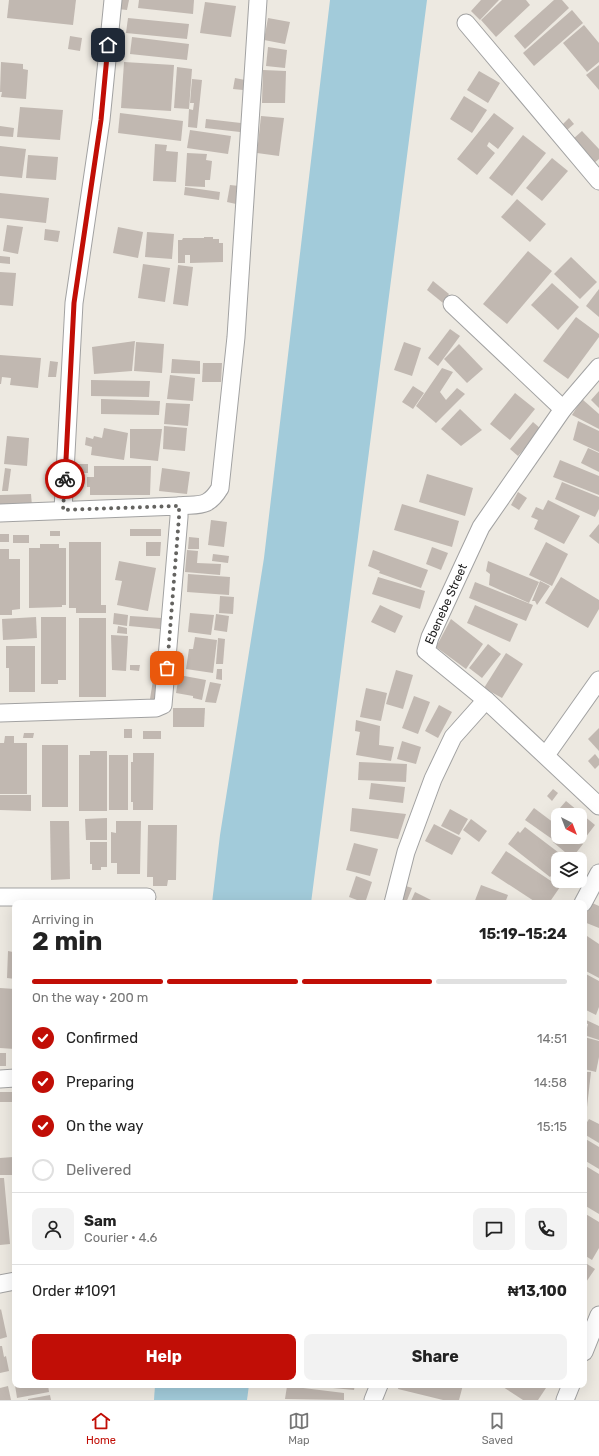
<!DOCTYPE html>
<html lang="en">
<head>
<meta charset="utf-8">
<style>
  :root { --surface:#fff; --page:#f2f2f2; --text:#222; --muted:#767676; --line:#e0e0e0; --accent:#c10e06 }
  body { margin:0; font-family:Rubik,sans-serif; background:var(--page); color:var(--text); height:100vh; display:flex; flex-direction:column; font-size:15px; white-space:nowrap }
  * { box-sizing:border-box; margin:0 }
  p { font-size:13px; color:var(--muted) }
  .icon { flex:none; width:22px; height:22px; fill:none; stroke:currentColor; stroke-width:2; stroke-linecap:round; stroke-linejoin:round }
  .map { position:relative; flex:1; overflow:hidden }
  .panel { position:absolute; left:12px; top:900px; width:575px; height:488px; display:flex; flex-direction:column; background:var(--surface); border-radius:8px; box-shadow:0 4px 16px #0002 }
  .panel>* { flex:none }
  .needle { width:26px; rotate:138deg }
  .fabs { position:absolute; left:551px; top:808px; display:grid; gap:8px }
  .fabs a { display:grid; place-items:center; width:36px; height:36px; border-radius:8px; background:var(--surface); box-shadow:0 4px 16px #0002; font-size:20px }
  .pin { position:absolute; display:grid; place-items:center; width:34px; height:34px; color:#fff; margin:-17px; border-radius:8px; box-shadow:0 2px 6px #0006 }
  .courier { position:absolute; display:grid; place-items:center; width:40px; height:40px; margin:-20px; border:3px solid #c10e06; border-radius:50%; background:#fff; color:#222; box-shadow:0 1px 5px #0007 }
  .head em { font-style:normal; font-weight:700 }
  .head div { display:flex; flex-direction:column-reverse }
  .head { display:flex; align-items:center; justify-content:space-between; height:68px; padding:0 20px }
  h1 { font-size:26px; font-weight:700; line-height:30px }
  .bar { display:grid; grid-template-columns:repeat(4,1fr); gap:6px 4px; align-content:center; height:48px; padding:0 20px }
  .bar i { height:5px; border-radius:3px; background:var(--line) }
  .bar .current { background:var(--accent) }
  .bar p { grid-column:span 4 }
  .line { display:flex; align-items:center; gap:10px; padding:0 20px; border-top:1px solid var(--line) }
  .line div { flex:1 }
  .round { display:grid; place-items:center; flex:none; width:42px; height:42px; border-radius:8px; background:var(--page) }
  ol { padding:0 20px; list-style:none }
  li { display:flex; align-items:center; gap:12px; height:44px }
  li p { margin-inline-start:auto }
  li .icon { padding:4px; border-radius:50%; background:var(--accent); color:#fff; stroke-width:4 }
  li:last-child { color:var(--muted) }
  li i { width:22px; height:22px; border:2px solid var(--line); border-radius:50% }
  .button { display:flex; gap:8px; margin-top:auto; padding:8px 20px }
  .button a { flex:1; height:46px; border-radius:8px; background:var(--accent); color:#fff; font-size:16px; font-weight:700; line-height:46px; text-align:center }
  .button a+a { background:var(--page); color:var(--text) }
  .tabs { display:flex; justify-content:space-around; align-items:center; height:56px; border-top:1px solid var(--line); background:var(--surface); font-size:11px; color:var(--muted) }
  .tabs a { display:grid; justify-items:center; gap:2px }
  .tabs .current { color:var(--accent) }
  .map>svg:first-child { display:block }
  .water { fill:#a2cbda }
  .building { fill:#c1b8b1 }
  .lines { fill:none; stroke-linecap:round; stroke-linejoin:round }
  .minor-casing { stroke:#a2a2a2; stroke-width:19 }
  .minor { stroke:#fff; stroke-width:17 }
  .done { stroke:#646360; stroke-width:4; stroke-dasharray:0 7.2 }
  .route { stroke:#c10e06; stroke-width:5 }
  .labels { text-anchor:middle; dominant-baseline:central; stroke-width:3; stroke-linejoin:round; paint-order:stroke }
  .street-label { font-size:12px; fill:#1b1b1b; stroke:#fff }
</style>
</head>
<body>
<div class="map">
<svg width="599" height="1400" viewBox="0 0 599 1400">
  <rect width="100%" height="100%" fill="#ede9e1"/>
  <g class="water">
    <polygon points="330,0 427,0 311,903 212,903 220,835 264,558"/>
    <polygon points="155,1385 249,1385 247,1400 154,1400"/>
  </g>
  <g class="building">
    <polygon points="9,0 76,0 73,25 7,18"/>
    <polygon points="119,0 129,0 127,10 118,9"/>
    <polygon points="139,0 194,0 193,14 138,8"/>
    <polygon points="481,0 499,0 480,20 471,11"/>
    <polygon points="502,0 526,0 530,5 496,37 481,20"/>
    <polygon points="554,0 562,0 569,8 525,49 514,36"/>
    <polygon points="205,2 236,6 231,37 200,33"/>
    <polygon points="572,10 583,23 534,66 523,53"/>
    <polygon points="128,18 189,24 187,39 126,33"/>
    <polygon points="268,18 290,22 285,44 264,40"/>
    <polygon points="584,25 599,43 599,62 587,72 563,43"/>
    <polygon points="70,36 82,38 80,51 68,49"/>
    <polygon points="132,37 189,44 187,60 130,54"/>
    <polygon points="268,47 287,50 285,68 266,66"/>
    <polygon points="1,62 23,64 23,69 28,70 26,99 1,97 2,92 0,92"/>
    <polygon points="124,62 174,65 171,111 121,108"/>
    <polygon points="599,65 599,90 586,75"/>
    <polygon points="177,67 192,69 189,109 174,108"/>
    <polygon points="263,70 286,71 285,103 262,103"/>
    <polygon points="479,71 500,83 488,103 467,90"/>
    <polygon points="235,78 245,80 243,90 233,89"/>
    <polygon points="192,79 202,80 197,128 188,127 189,109 193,110 194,103 190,103"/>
    <polygon points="464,96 487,110 472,133 450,119"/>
    <polygon points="20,107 63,110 60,140 17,137"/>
    <polygon points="120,113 183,121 181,141 118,133"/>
    <polygon points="494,113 514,128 498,149 489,142 487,146 495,153 477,175 457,159"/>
    <polygon points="261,116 284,118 279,156 257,153"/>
    <polygon points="569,118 574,124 567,130 562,125"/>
    <polygon points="206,119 241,123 240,132 205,128"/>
    <polygon points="0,126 14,128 13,137 0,136"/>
    <polygon points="190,130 231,136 228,154 187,148"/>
    <polygon points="582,131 599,149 599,159 594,163 573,139"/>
    <polygon points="523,135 546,153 512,196 489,178"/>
    <polygon points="155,144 167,145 166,151 178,152 176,182 153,181"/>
    <polygon points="0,146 26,149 22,178 0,176"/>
    <polygon points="187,153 207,154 206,160 212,161 210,180 205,180 205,187 185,186"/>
    <polygon points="28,155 58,157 56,180 26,178"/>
    <polygon points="552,158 568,171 542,201 526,188"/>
    <polygon points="230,185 239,186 236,204 227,202"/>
    <polygon points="185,187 220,192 219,200 184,195"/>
    <polygon points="0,193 49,198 46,223 0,218"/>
    <polygon points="517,199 546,224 530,242 501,217"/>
    <polygon points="7,225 23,227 18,254 3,251"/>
    <polygon points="118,227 143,232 138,258 113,253"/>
    <polygon points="45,229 60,231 58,242 44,240"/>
    <polygon points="147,232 174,234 172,259 145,257"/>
    <polygon points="204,237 213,237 213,239 219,239 219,243 223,243 223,262 190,263 190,255 185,255 185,263 178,263 178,240 182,240 183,238 204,238"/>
    <polygon points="528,251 552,271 507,324 483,304"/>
    <polygon points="0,256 10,257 10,264 0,263"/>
    <polygon points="571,257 597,282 580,299 554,274"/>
    <polygon points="143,264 170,268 165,302 138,298"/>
    <polygon points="178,265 193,267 188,306 173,304"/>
    <polygon points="0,272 16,273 13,306 0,305"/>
    <polygon points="433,281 449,294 443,303 427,290"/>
    <polygon points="552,283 579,307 558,330 531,305"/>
    <polygon points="599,289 599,317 586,306"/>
    <polygon points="576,317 599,334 599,337 568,379 543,361"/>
    <polygon points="450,329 460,336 438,366 428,358"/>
    <polygon points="135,341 132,371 94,374 92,347"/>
    <polygon points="136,342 164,344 162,373 134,371"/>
    <polygon points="404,342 421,348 412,376 394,370"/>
    <polygon points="459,344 483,369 467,383 444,359"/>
    <polygon points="0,355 41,358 38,388 10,385 11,378 2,377 1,384 0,384"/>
    <polygon points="172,359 200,361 200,374 171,373"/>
    <polygon points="50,361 58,362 56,377 48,377"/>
    <polygon points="203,363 222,363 221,382 202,382"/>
    <polygon points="442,368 453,372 440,392 446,400 457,388 465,394 436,423 416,406"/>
    <polygon points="170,375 195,378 193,401 167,399"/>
    <polygon points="91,380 150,381 149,397 91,396"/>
    <polygon points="413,386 424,393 413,409 402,402"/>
    <polygon points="599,391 599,408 591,400"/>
    <polygon points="515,393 535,409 510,440 490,424"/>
    <polygon points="101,399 160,401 159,415 101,414"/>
    <polygon points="582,399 599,414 599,429 572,415"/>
    <polygon points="166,403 190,404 188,426 164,424"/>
    <polygon points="460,409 482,430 461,446 441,429"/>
    <polygon points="578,421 599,431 599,452 573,440"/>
    <polygon points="533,422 541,429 518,456 510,449"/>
    <polygon points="164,426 187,428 185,451 163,449"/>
    <polygon points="104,428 128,433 124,460 91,455 92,447 85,445 86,437 93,439 94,436 102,438"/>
    <polygon points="130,429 162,429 158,461 130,458"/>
    <polygon points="7,436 29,438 27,466 4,464"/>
    <polygon points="588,448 599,453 599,472 581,463"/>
    <polygon points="560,460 599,476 599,495 553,477"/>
    <rect x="75" y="464" width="13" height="9"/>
    <polygon points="94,466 151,466 150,495 90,495 90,487 87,487 87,477 94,477"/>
    <polygon points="5,468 11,469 8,491 2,491"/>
    <polygon points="162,468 190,472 187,494 159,491"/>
    <polygon points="427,474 473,488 465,516 419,502"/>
    <polygon points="562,482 599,497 599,509 595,517 555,499"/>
    <polygon points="518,492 527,498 519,510 511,505"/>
    <polygon points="31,494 32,506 0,507 0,495"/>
    <polygon points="548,500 580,516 564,544 534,529 538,520 531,517 536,507 543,510"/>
    <polygon points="402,504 459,521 452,547 394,530"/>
    <polygon points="211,520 227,522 224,547 208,545"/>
    <polygon points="599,524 599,544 589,536"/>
    <rect x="130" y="529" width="31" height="7"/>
    <rect x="50" y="531" width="10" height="5"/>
    <rect x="0" y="534" width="9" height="8"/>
    <rect x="13" y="535" width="16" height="8"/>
    <polygon points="189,537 199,538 199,549 188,549"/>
    <polygon points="69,542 101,542 101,605 106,605 106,613 76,613 76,608 69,608"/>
    <polygon points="146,542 161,542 160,556 146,556"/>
    <polygon points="546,542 568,554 552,586 529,575"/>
    <polygon points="40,544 59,544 59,548 66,548 66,605 62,605 62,607 29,608 29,548 40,548"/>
    <polygon points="432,547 448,553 441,570 426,564"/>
    <polygon points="0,549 9,549 9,559 20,559 20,609 12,610 12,615 0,615"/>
    <polygon points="187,550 198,551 197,563 221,564 220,575 185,572"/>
    <polygon points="373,550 428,570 421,588 379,573 380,571 368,566"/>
    <polygon points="213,554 229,556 228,563 212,561"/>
    <polygon points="119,561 156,568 148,611 117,605 122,581 115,580"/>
    <polygon points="488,561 539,582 529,603 489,585 490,574 486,571"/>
    <polygon points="188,574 230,577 229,595 187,592"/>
    <polygon points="378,577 425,591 420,609 372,594"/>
    <polygon points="561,577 599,600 599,609 588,628 545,603"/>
    <polygon points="540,581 550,586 537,605 535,601 532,601"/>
    <polygon points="475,582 533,605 526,621 469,598"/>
    <polygon points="220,596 234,597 233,614 219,613"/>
    <polygon points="380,605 403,616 395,633 371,622"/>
    <polygon points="475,605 518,624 510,642 467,623"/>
    <polygon points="114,613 128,615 127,626 113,624"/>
    <polygon points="190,613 214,615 211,635 188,632"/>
    <polygon points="216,614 229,616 227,632 214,630"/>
    <polygon points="130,616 162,618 160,629 129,626"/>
    <polygon points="36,617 37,638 3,640 2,619"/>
    <polygon points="41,617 66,617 66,680 58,680 58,684 41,684"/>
    <rect x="79" y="618" width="27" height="79"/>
    <polygon points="451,619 483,644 466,669 436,647"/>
    <polygon points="118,626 127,628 127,634 117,633"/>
    <polygon points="111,635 128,636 126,671 112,670"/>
    <polygon points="195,637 217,640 213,673 186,669 189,649 193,649"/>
    <polygon points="218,638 225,639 223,664 216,664"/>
    <polygon points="488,644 501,654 482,678 469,668"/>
    <polygon points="6,646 35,646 35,692 9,692 9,668 6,668"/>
    <polygon points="506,653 523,664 502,698 484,688"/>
    <polygon points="130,665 140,665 139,671 130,670"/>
    <polygon points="217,669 222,669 222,680 216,679"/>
    <polygon points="396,670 413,675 403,709 386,704"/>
    <polygon points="154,674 163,676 160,701 150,699"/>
    <polygon points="179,675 206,680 202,700 193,698 193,696 176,693"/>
    <polygon points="210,682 221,684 216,703 205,702"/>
    <polygon points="366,688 387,693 381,721 360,717"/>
    <polygon points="414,696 430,702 418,734 402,728"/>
    <polygon points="439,705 452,712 438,738 425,731"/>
    <polygon points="173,708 205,708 204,727 173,727"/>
    <polygon points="356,720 380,726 379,745 394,747 391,761 356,755 360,732 355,731"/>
    <polygon points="599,728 599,751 588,739"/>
    <rect x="124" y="729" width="8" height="9"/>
    <rect x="143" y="731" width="18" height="8"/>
    <polygon points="24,733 34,733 33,738 23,738"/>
    <polygon points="5,736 14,736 14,743 27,743 27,794 0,794 0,743 4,743"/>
    <polygon points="402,741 421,747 416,764 397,759"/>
    <rect x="42" y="745" width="26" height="62"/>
    <polygon points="90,751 107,751 107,811 79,811 79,755 90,755"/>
    <polygon points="133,753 154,753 153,810 133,810 133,802 131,802 131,762 133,762"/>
    <polygon points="595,754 599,759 599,765 595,769 588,761"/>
    <rect x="109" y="755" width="19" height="55"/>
    <polygon points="359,762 407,764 406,782 358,780"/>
    <polygon points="371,783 405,787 403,803 369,799"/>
    <polygon points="553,789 558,793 552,801 547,796"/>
    <polygon points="0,795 31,795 31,811 0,810"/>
    <polygon points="566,801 595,825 585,838 580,833 581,826 580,825 580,815 568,815 560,808"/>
    <polygon points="352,808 406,814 398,839 350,831"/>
    <polygon points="534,808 558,826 558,832 552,839 525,820"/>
    <polygon points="450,809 468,819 459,835 441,826"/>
    <polygon points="107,818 107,840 86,840 85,819"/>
    <polygon points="471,819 487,831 479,842 463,830"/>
    <polygon points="50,821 69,821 70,879 51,880"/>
    <polygon points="116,821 141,821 140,874 117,874 117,863 111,863 111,832 116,833"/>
    <polygon points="434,824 461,838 452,855 425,841"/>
    <polygon points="148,825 177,825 176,880 168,880 167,886 153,886 153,877 147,877"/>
    <polygon points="525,827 567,859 558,859 558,876 554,873 550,877 508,844 518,831 520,833"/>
    <polygon points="558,836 558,837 575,837 583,844 572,858 553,842"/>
    <polygon points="90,842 107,842 107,867 101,867 101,870 92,870 92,864 90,864"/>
    <polygon points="354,843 378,849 370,876 346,870"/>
    <polygon points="506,851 560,887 549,903 537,903 491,873"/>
    <polygon points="356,876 372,882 365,903 349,897"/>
    <polygon points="400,884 412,888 406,903 394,903"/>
    <polygon points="481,885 508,895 505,903 474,903"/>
    <polygon points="415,892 437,903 410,903"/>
    <polygon points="590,902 599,906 599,928 584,922 584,914"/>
    <polygon points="584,934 599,944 599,978 584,970"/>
    <polygon points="14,940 15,940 15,979 7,978 8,951 13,952"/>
    <polygon points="584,973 599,981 599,1007 596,1015 584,1009"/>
    <polygon points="0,988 15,989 15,1049 0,1048"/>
    <polygon points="584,1019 599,1026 599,1040 584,1035 584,1031 586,1032 588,1024 584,1023"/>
    <polygon points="584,1037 599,1041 599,1057 596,1072 584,1069"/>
    <rect x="0" y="1053" width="6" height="13"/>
    <polygon points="584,1072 591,1072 587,1107 584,1107"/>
    <rect x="0" y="1092" width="15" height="10"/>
    <polygon points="589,1119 599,1124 599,1143 584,1134 584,1127"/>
    <polygon points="584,1138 599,1147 599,1169 584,1160"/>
    <polygon points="13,1157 13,1175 0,1175 0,1158"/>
    <polygon points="584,1165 599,1174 599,1214 584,1205"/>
    <polygon points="0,1178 4,1178 10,1244 0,1245"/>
    <polygon points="584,1213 599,1222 599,1248 592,1260 584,1255"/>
    <polygon points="584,1262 595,1269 584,1285"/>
    <polygon points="1,1309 7,1337 0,1339 0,1310"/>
    <polygon points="0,1346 2,1346 4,1357 6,1356 9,1371 0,1373"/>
    <polygon points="15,1385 48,1385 49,1392 17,1398"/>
    <polygon points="312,1385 355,1385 354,1390 312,1386"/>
    <polygon points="399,1385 463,1385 459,1400 443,1400 398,1389"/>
    <polygon points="500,1385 548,1385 538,1400 523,1400"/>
    <polygon points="8,1386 11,1400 0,1400 0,1388"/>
    <polygon points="287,1386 344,1393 344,1400 285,1399"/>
    <polygon points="50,1395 51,1400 28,1400 28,1399"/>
  </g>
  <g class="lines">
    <g class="minor-casing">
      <g id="minor">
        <polyline points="466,23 599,181"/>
        <polyline points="452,304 563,409"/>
        <polyline points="599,367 563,409 481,527 430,637 426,651 486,700 599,806"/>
        <path d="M 179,506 C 200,504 208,508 220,488 L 236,337 L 258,0"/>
        <polyline points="63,510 74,303 101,120 113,0"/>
        <polyline points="0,513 179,506 179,517 163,705 156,708 0,713"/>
        <polyline points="546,755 599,680"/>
        <polyline points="0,897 147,897"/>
        <polyline points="393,903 406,852 433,779 453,737 486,700"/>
        <polyline points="583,903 599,873"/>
        <polyline points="0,1079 15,1078"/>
        <polyline points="0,1284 15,1281"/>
        <polyline points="584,1352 599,1315"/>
        <polyline points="373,1400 379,1385"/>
        <polyline points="565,1400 571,1385"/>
      </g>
    </g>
    <use href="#minor" class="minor"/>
  </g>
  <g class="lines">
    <polyline class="done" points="65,479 63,510 179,506 179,517 167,668"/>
    <polyline class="route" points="65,479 74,303 101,120 108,45"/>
  </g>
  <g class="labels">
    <g class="street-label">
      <text transform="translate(446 604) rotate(-66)">Ebenebe Street</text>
    </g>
  </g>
</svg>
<div class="fabs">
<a><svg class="needle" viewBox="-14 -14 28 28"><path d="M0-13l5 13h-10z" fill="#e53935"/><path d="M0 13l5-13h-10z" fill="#767676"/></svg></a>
<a><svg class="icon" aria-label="layers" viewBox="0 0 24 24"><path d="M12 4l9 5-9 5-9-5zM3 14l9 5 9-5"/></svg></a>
</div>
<div class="pin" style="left:167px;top:668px;background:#ea580c"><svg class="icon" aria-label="bag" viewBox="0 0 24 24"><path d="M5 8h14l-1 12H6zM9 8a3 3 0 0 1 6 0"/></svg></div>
<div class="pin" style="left:108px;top:45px;background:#1f2937"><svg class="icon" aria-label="home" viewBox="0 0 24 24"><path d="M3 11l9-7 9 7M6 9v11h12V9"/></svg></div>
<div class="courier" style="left:65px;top:479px"><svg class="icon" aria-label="bike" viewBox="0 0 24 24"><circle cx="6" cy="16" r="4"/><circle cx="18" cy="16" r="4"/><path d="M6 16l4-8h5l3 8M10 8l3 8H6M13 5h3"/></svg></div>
<section class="panel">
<div class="head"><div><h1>2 min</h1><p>Arriving in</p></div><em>15:19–15:24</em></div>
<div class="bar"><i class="current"></i><i class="current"></i><i class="current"></i><i></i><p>On the way · 200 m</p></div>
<ol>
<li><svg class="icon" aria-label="check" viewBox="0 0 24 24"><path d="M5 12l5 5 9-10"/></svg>Confirmed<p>14:51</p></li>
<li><svg class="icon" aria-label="check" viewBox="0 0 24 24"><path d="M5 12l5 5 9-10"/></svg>Preparing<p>14:58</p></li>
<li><svg class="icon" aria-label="check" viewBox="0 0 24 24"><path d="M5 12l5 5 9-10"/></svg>On the way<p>15:15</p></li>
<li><i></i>Delivered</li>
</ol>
<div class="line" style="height:72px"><a class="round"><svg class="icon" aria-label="person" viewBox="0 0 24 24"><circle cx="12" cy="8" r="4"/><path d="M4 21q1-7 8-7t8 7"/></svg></a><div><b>Sam</b><p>Courier · 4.6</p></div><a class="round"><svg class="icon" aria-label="chat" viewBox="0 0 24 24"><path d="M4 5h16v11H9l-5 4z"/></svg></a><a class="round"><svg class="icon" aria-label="phone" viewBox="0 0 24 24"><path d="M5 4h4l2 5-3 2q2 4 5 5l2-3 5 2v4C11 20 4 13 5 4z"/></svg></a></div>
<div class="line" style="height:52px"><div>Order #1091</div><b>₦13,100</b></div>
<div class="button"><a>Help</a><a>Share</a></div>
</section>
</div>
<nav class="tabs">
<a class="current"><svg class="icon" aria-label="home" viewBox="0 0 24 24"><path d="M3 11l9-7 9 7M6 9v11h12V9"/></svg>Home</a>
<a><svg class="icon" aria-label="map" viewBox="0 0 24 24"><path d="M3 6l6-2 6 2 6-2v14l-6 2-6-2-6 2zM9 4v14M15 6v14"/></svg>Map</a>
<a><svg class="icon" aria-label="saved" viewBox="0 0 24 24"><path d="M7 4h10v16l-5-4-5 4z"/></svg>Saved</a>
</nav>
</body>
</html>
